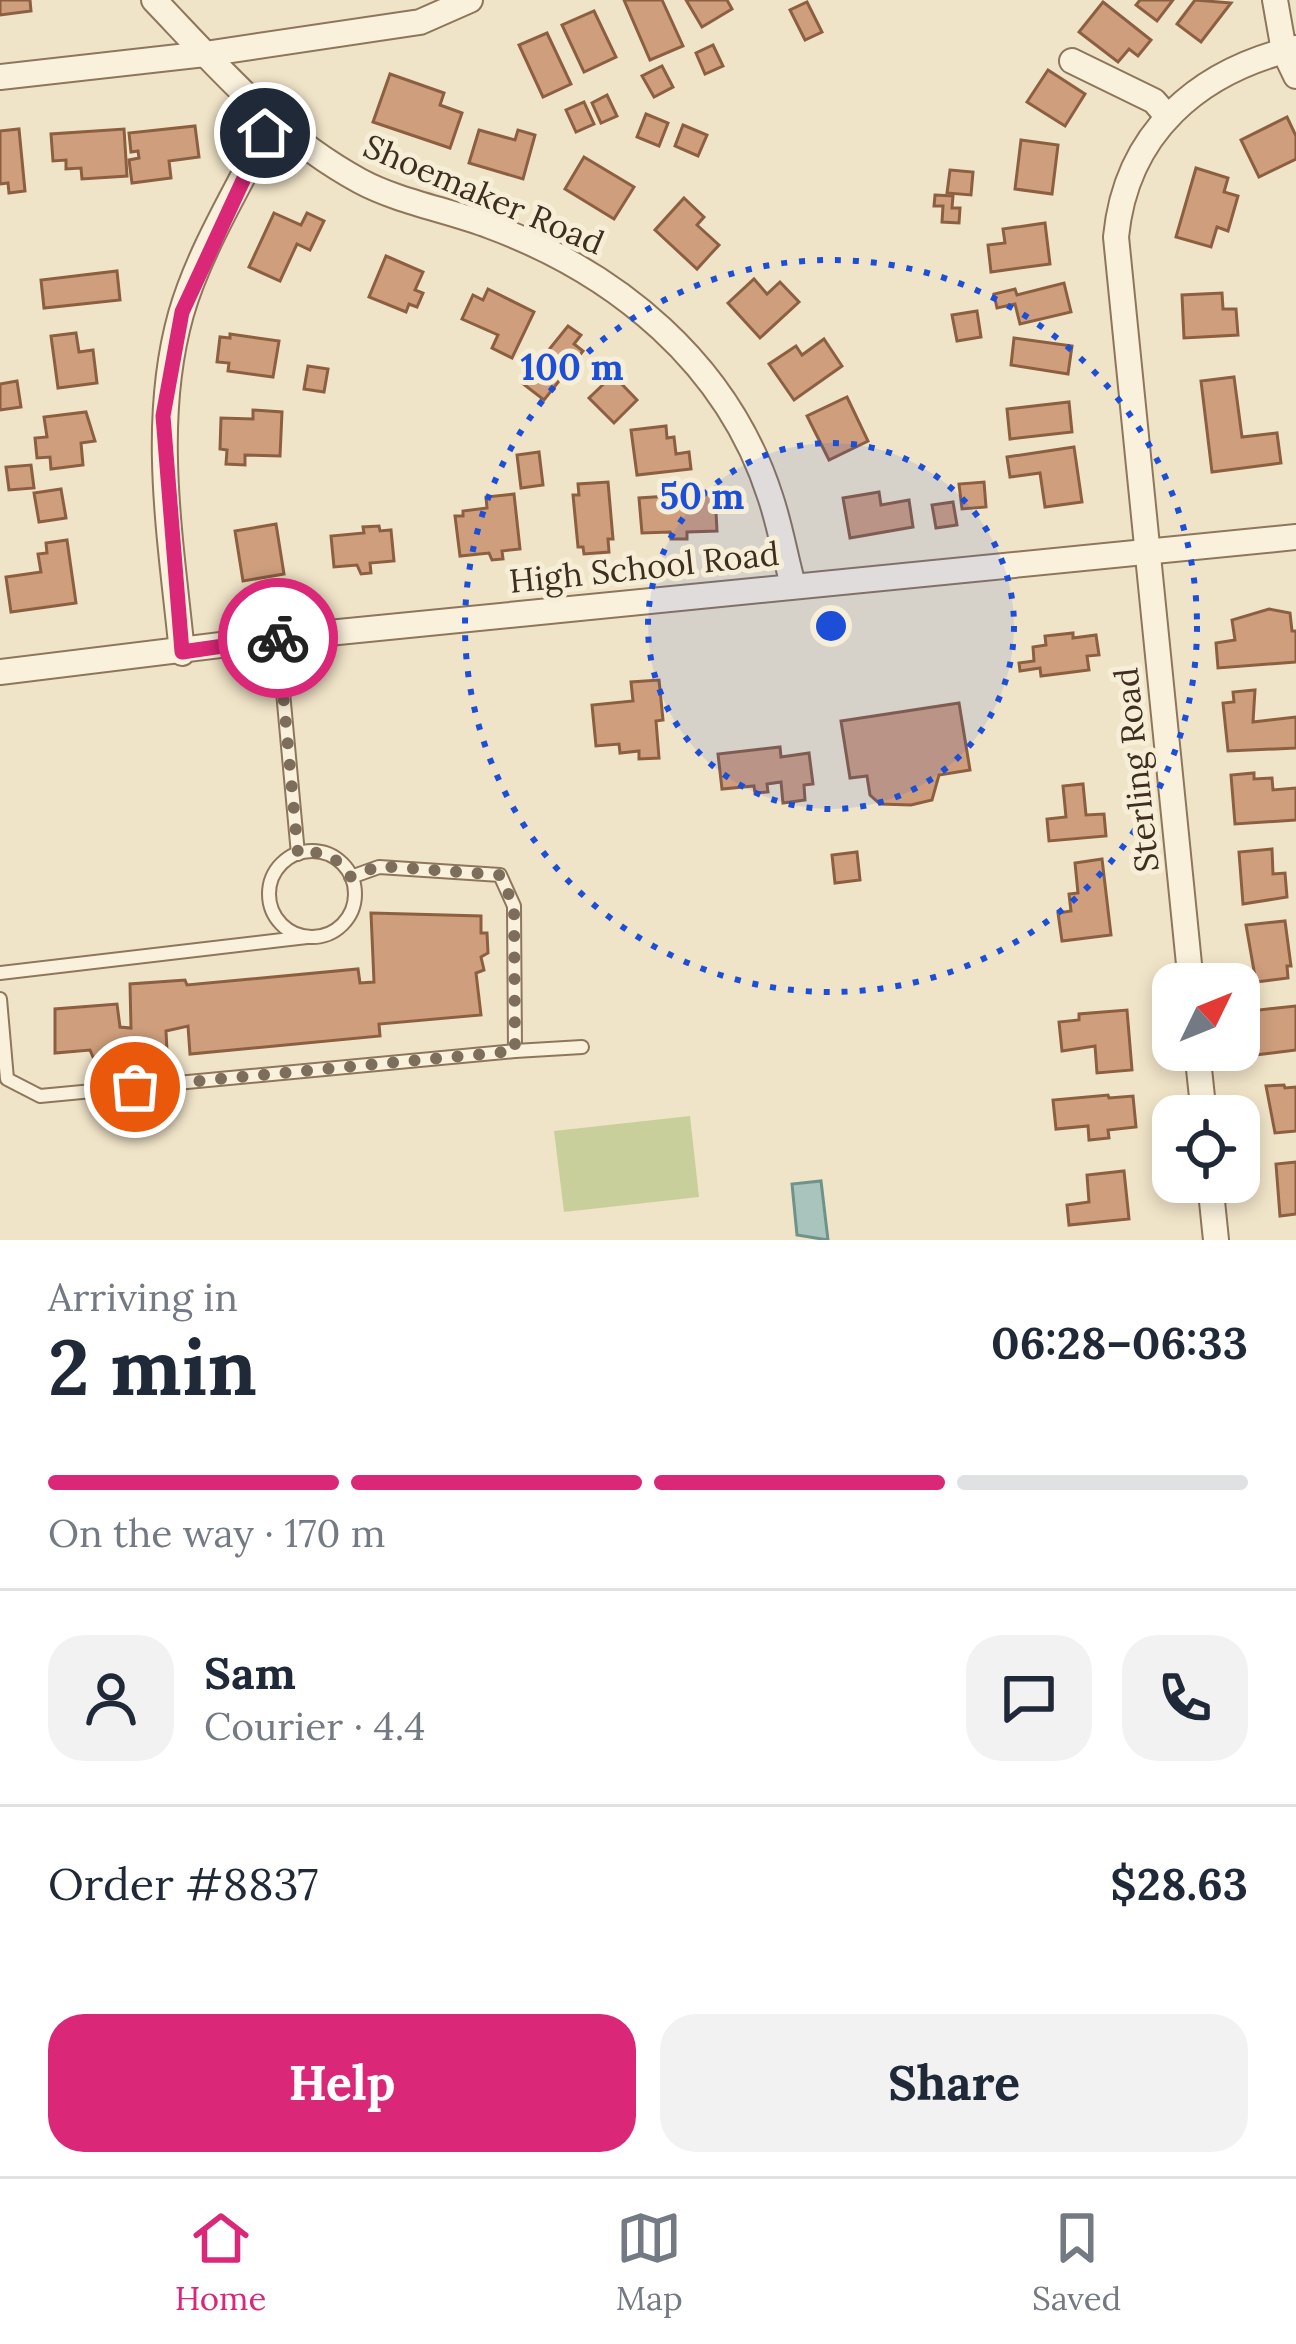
<!DOCTYPE html>
<html lang="en">
<head>
<meta charset="utf-8">
<style>
  :root { --surface:#fff; --page:#f2f2f3; --text:#1f2937; --muted:#747a83; --line:#e0e1e3; --accent:#db2777 }
  body { margin:0; font-family:Lora,serif; background:var(--page); color:var(--text); height:100vh; display:flex; flex-direction:column; font-size:45px; white-space:nowrap }
  * { box-sizing:border-box; margin:0 }
  p { font-size:39px; color:var(--muted) }
  .icon { flex:none; width:66px; height:66px; fill:none; stroke:currentColor; stroke-width:2; stroke-linecap:round; stroke-linejoin:round }
  .map { position:relative; height:1240px; overflow:hidden }
  .details { display:flex; flex-direction:column; background:var(--surface); flex:1 }
  .details>* { flex:none }
  .needle { width:78px; rotate:47deg }
  .buttons { position:absolute; left:1152px; top:963px; display:grid; gap:24px }
  .buttons a { display:grid; place-items:center; width:108px; height:108px; border-radius:24px; background:var(--surface); box-shadow:0 6px 18px #0003; font-size:60px }
  .pin { position:absolute; display:grid; place-items:center; width:102px; height:102px; color:#fff; margin:-51px; border:6px solid #fff; border-radius:50%; box-shadow:0 3px 12px #0007 }
  .courier { position:absolute; display:grid; place-items:center; width:120px; height:120px; margin:-60px; border:9px solid #db2777; border-radius:50%; background:#fff; color:#222; box-shadow:0 3px 15px #0007 }
  .overview em { font-style:normal; font-weight:700 }
  .overview div { display:flex; flex-direction:column-reverse }
  .overview { display:flex; align-items:center; justify-content:space-between; height:204px; padding:0 48px }
  h1 { font-size:78px; font-weight:700; line-height:90px }
  .bar { display:grid; grid-template-columns:repeat(4,1fr); gap:18px 12px; align-content:center; height:144px; padding:0 48px }
  .bar i { height:15px; border-radius:9px; background:var(--line) }
  .bar .current { background:var(--accent) }
  .bar p { grid-column:span 4 }
  .line { display:flex; align-items:center; gap:30px; padding:0 48px; border-top:3px solid var(--line) }
  .line div { flex:1 }
  .round { display:grid; place-items:center; flex:none; width:126px; height:126px; border-radius:36px; background:var(--page) }
  .cta { display:flex; gap:24px; margin-top:auto; padding:24px 48px }
  .cta a { flex:1; height:138px; border-radius:36px; background:var(--accent); color:#fff; font-size:48px; font-weight:700; line-height:138px; text-align:center }
  .cta a+a { background:var(--page); color:var(--text) }
  .dock { display:flex; justify-content:space-around; align-items:center; height:168px; border-top:3px solid var(--line); background:var(--surface); font-size:33px; color:var(--muted) }
  .dock a { display:grid; justify-items:center; gap:6px }
  .dock .current { color:var(--accent) }
  .map>svg:first-child { display:block }
  .green { fill:#c9cf9b }
  .water { fill:#a9c4bc; stroke:#6f938a; stroke-width:3 }
  .building { fill:#cf9f7d; stroke:#8d5f41; stroke-width:3 }
  .lines { fill:none; stroke-linecap:round; stroke-linejoin:round }
  .lane-casing { stroke:#8d765c; stroke-width:16 }
  .street-casing { stroke:#8d765c; stroke-width:28 }
  .lane { stroke:#faf1dc; stroke-width:12 }
  .street { stroke:#faf1dc; stroke-width:24 }
  .done { stroke:#7c6e5b; stroke-width:12; stroke-dasharray:0 21.6 }
  .route { stroke:#db2777; stroke-width:15 }
  .ring { fill:none; stroke:#1d4ed8; stroke-width:6; stroke-dasharray:6 12 }
  .labels { text-anchor:middle; dominant-baseline:central; stroke-width:10; stroke-linejoin:round; paint-order:stroke }
  .street-label { font-size:33px; fill:#3d2e20; stroke:#f7eed8 }
  .centre { fill:#1d4ed8; stroke:#f7eed8; stroke-width:6 }
  .ring-label { font-size:36px; text-anchor:middle; font-weight:bold; fill:#1d4ed8; stroke:#f7eed8; stroke-width:10; stroke-linejoin:round; paint-order:stroke }
</style>
</head>
<body>
<div class="map">
<svg width="1296" height="1240" viewBox="0 0 1296 1240">
  <rect width="100%" height="100%" fill="#f0e4c8"/>
  <polygon class="green" points="690,1116 699,1197 564,1212 554,1131"/>
  <polygon class="water" points="821,1181 828,1240 797,1235 792,1184"/>
  <g class="building">
    <polygon points="0,0 30,0 31,11 0,15"/>
    <polygon points="624,0 662,0 683,46 650,60"/>
    <polygon points="686,0 727,0 732,9 702,27"/>
    <polygon points="1140,0 1173,0 1157,21 1136,5"/>
    <polygon points="1195,0 1231,3 1201,42 1177,24"/>
    <polygon points="807,2 822,32 805,40 790,10"/>
    <polygon points="1103,2 1151,40 1138,56 1129,49 1118,62 1079,32"/>
    <polygon points="594,11 616,57 584,72 562,25"/>
    <polygon points="547,33 571,84 543,97 519,45"/>
    <polygon points="713,45 723,66 705,74 696,53"/>
    <polygon points="662,66 673,87 654,97 642,76"/>
    <polygon points="1048,70 1085,94 1065,126 1027,102"/>
    <polygon points="390,74 444,93 440,105 462,113 450,148 373,122"/>
    <polygon points="607,95 617,116 601,123 592,103"/>
    <polygon points="584,102 594,124 576,132 566,110"/>
    <polygon points="646,114 668,123 659,146 637,137"/>
    <polygon points="1287,117 1296,136 1296,159 1259,177 1241,140"/>
    <polygon points="683,125 707,135 698,156 675,146"/>
    <polygon points="195,126 199,157 169,161 171,178 132,183 129,160 139,158 138,151 131,152 129,133"/>
    <polygon points="19,129 25,191 9,193 8,183 0,184 0,131"/>
    <polygon points="124,129 127,176 82,179 81,168 66,169 66,160 53,161 51,134"/>
    <polygon points="479,130 515,140 518,130 535,135 523,179 469,163"/>
    <polygon points="1021,140 1058,145 1052,194 1015,189"/>
    <polygon points="584,157 634,187 614,219 565,189"/>
    <polygon points="1196,168 1228,178 1224,192 1238,196 1228,231 1217,227 1211,247 1176,237"/>
    <polygon points="950,170 973,172 971,195 947,193"/>
    <polygon points="935,195 953,196 952,208 960,208 959,223 942,222 943,206 934,206"/>
    <polygon points="684,198 704,217 697,225 719,245 697,269 655,230"/>
    <polygon points="274,213 301,225 307,213 324,221 310,250 297,244 280,281 249,267"/>
    <polygon points="1045,223 1050,264 991,272 988,245 1005,243 1003,229"/>
    <polygon points="386,256 423,272 415,290 423,293 417,307 409,304 406,312 369,297"/>
    <polygon points="117,271 120,300 44,308 41,280"/>
    <polygon points="754,279 767,294 780,282 799,302 760,338 728,303"/>
    <polygon points="1064,283 1071,312 1020,324 1015,304 997,308 994,294 1015,289 1017,295"/>
    <polygon points="488,289 534,312 512,358 492,348 498,335 462,319 473,295 483,300"/>
    <polygon points="1222,293 1223,309 1236,309 1238,335 1184,338 1182,295"/>
    <polygon points="977,311 981,337 957,341 952,315"/>
    <polygon points="568,326 581,335 574,344 583,351 544,400 522,383"/>
    <polygon points="76,333 79,352 93,350 97,383 58,388 51,336"/>
    <polygon points="230,334 279,341 273,377 228,371 229,363 217,362 220,337 230,338"/>
    <polygon points="1014,338 1072,346 1068,374 1011,365"/>
    <polygon points="824,339 842,366 794,400 769,364 796,346 802,355"/>
    <polygon points="308,366 328,369 324,392 304,389"/>
    <polygon points="613,375 637,400 614,423 589,398"/>
    <polygon points="1234,377 1242,437 1277,433 1281,463 1212,472 1201,381"/>
    <polygon points="17,381 21,407 0,410 0,384"/>
    <polygon points="847,397 868,441 829,460 807,416"/>
    <polygon points="1069,402 1072,432 1010,439 1007,409"/>
    <polygon points="253,410 282,412 280,456 245,455 245,465 226,464 227,450 220,449 221,418 253,419"/>
    <polygon points="86,412 95,441 81,443 83,465 51,469 50,457 37,458 35,438 47,437 44,417"/>
    <polygon points="666,426 667,438 674,437 676,454 689,452 691,469 637,475 631,430"/>
    <polygon points="1074,447 1082,502 1045,507 1040,473 1010,477 1007,457"/>
    <polygon points="539,452 543,485 521,488 517,455"/>
    <polygon points="31,465 34,488 9,490 6,467"/>
    <polygon points="608,482 613,539 608,539 609,552 584,554 583,547 578,547 573,495 579,495 578,484"/>
    <polygon points="984,482 986,507 962,509 959,484"/>
    <polygon points="61,489 66,518 39,522 34,493"/>
    <polygon points="879,492 881,505 909,500 913,527 850,538 843,498"/>
    <polygon points="715,493 717,531 687,532 687,539 671,539 670,532 642,533 639,498"/>
    <polygon points="514,494 520,549 502,551 503,559 492,560 489,553 460,556 455,516 463,516 463,511 487,508 486,497"/>
    <polygon points="953,502 957,525 936,528 932,505"/>
    <polygon points="276,524 284,574 243,581 235,531"/>
    <polygon points="379,526 380,531 391,530 394,561 370,563 371,573 361,574 357,565 334,567 331,536 364,533 363,527"/>
    <polygon points="67,540 76,603 11,612 6,577 41,572 38,554 47,553 46,543"/>
    <polygon points="1269,609 1290,613 1292,631 1296,631 1296,662 1218,668 1216,643 1235,640 1232,620"/>
    <polygon points="1073,633 1073,638 1096,635 1099,655 1087,656 1089,670 1041,676 1040,668 1020,671 1019,663 1034,661 1033,647 1046,645 1045,636"/>
    <polygon points="659,680 663,720 656,721 659,758 639,759 639,751 620,753 619,744 596,746 592,705 633,701 631,682"/>
    <polygon points="1255,690 1253,722 1296,717 1296,748 1228,751 1223,703 1234,702 1233,692"/>
    <polygon points="959,703 970,770 939,775 932,800 911,805 880,804 870,795 867,776 850,778 841,721"/>
    <polygon points="780,747 781,757 809,753 813,784 804,785 805,800 783,803 781,782 767,784 768,792 755,793 754,786 722,789 718,754"/>
    <polygon points="1254,773 1254,779 1272,778 1273,790 1296,788 1296,820 1235,824 1231,775"/>
    <polygon points="1083,784 1086,815 1104,814 1106,836 1049,841 1047,819 1066,817 1063,786"/>
    <polygon points="1272,849 1273,874 1285,873 1287,897 1243,904 1239,852"/>
    <polygon points="857,852 860,880 835,883 832,855"/>
    <polygon points="1102,859 1111,935 1062,941 1058,913 1071,911 1069,894 1078,893 1075,863"/>
    <polygon points="371,913 481,916 481,933 487,933 488,953 481,957 484,970 476,973 481,1015 379,1024 380,1036 190,1054 188,1026 166,1031 167,1051 162,1062 135,1064 132,1054 103,1059 93,1057 90,1050 55,1053 55,1009 117,1004 120,1027 131,1028 130,984 185,980 187,985 358,969 360,983 374,982"/>
    <polygon points="1285,921 1291,966 1287,966 1288,978 1256,982 1246,925"/>
    <polygon points="1296,1006 1296,1050 1255,1055 1250,1011"/>
    <polygon points="1127,1010 1132,1070 1097,1073 1095,1046 1062,1051 1059,1022 1079,1020 1079,1014"/>
    <polygon points="1284,1085 1285,1088 1296,1087 1296,1131 1275,1133 1266,1086"/>
    <polygon points="1108,1095 1109,1098 1133,1096 1136,1127 1108,1130 1109,1138 1089,1140 1088,1126 1056,1129 1053,1100"/>
    <polygon points="1296,1162 1296,1214 1280,1216 1276,1164"/>
    <polygon points="1124,1171 1129,1219 1069,1225 1067,1205 1089,1202 1087,1175"/>
  </g>
  <g class="lines">
    <g class="lane-casing">
      <g id="lane">
        <polyline points="278,638 298,854"/>
        <circle cx="312" cy="894" r="43"/>
        <polyline points="351,877 379,867 500,875 514,906 515,1051 582,1047"/>
        <polyline points="0,973 307,937"/>
        <polyline points="0,999 7,1079 40,1096 515,1051"/>
      </g>
    </g>
    <g class="street-casing">
      <g id="street">
        <path d="M 154,0 C 218,67 277,136 360,181 C 399,202 448,210 490,226 C 617,273 727,363 770,496 C 780,525 785,556 793,585"/>
        <polyline points="1275,0 1284,51 1296,76"/>
        <polyline points="1072,61 1154,101 1167,116"/>
        <polyline points="0,77 205,54 420,22 470,0"/>
        <path d="M 182,653 C 171,540 150,425 181,314 C 200,248 241,184 271,122"/>
        <polyline points="0,672 278,638 1296,537"/>
        <path d="M 1191,984 L 1116,237 C 1126,133 1198,71 1296,48"/>
        <polyline points="1197,1050 1204,1116"/>
        <polyline points="1210,1182 1216,1240"/>
      </g>
    </g>
    <use href="#lane" class="lane"/>
    <use href="#street" class="street"/>
  </g>
  <g class="lines">
    <path class="done" d="M 135,1087 L 515,1051 L 514,906 L 500,875 L 379,866 L 351,877 C 338,857 322,849 298,854 L 278,638"/>
    <polyline class="route" points="265,133 182,312 163,416 182,652 278,638"/>
  </g>
  <circle cx="831" cy="626" r="183" fill="#1d4ed8" fill-opacity=".12"/>
  <g class="ring">
    <circle cx="831" cy="626" r="183"/>
    <circle cx="831" cy="626" r="366"/>
  </g>
  <g class="labels">
    <g class="street-label">
      <text transform="translate(484 194) rotate(23)">Shoemaker Road</text>
      <text transform="translate(644 567) rotate(-6)">High School Road</text>
      <text transform="translate(1136 770) rotate(-96)">Sterling Road</text>
    </g>
  </g>
  <circle cx="831" cy="626" r="18" class="centre"/>
  <g class="ring-label">
    <text x="572" y="380">100 m</text>
    <text x="702" y="509">50 m</text>
  </g>
</svg>
<div class="buttons">
<a><svg class="needle" viewBox="-14 -14 28 28"><path d="M0-13l5 13h-10z" fill="#e53935"/><path d="M0 13l5-13h-10z" fill="#747a83"/></svg></a>
<a><svg class="icon" aria-label="locate" viewBox="0 0 24 24"><circle cx="12" cy="12" r="6"/><path d="M12 2v4M12 18v4M2 12h4M18 12h4"/></svg></a>
</div>
<div class="pin" style="left:135px;top:1087px;background:#ea580c"><svg class="icon" aria-label="bag" viewBox="0 0 24 24"><path d="M5 8h14l-1 12H6zM9 8a3 3 0 0 1 6 0"/></svg></div>
<div class="pin" style="left:265px;top:133px;background:#1f2937"><svg class="icon" aria-label="home" viewBox="0 0 24 24"><path d="M3 11l9-7 9 7M6 9v11h12V9"/></svg></div>
<div class="courier" style="left:278px;top:638px"><svg class="icon" aria-label="bike" viewBox="0 0 24 24"><circle cx="6" cy="16" r="4"/><circle cx="18" cy="16" r="4"/><path d="M6 16l4-8h5l3 8M10 8l3 8H6M13 5h3"/></svg></div>
</div>
<section class="details">
<div class="overview"><div><h1>2 min</h1><p>Arriving in</p></div><em>06:28–06:33</em></div>
<div class="bar"><i class="current"></i><i class="current"></i><i class="current"></i><i></i><p>On the way · 170 m</p></div>
<div class="line" style="height:216px"><a class="round"><svg class="icon" aria-label="person" viewBox="0 0 24 24"><circle cx="12" cy="8" r="4"/><path d="M4 21q1-7 8-7t8 7"/></svg></a><div><b>Sam</b><p>Courier · 4.4</p></div><a class="round"><svg class="icon" aria-label="chat" viewBox="0 0 24 24"><path d="M4 5h16v11H9l-5 4z"/></svg></a><a class="round"><svg class="icon" aria-label="phone" viewBox="0 0 24 24"><path d="M5 4h4l2 5-3 2q2 4 5 5l2-3 5 2v4C11 20 4 13 5 4z"/></svg></a></div>
<div class="line" style="height:156px"><div>Order #8837</div><b>$28.63</b></div>
<div class="cta"><a>Help</a><a>Share</a></div>
</section>
<nav class="dock">
<a class="current"><svg class="icon" aria-label="home" viewBox="0 0 24 24"><path d="M3 11l9-7 9 7M6 9v11h12V9"/></svg>Home</a>
<a><svg class="icon" aria-label="map" viewBox="0 0 24 24"><path d="M3 6l6-2 6 2 6-2v14l-6 2-6-2-6 2zM9 4v14M15 6v14"/></svg>Map</a>
<a><svg class="icon" aria-label="saved" viewBox="0 0 24 24"><path d="M7 4h10v16l-5-4-5 4z"/></svg>Saved</a>
</nav>
</body>
</html>
